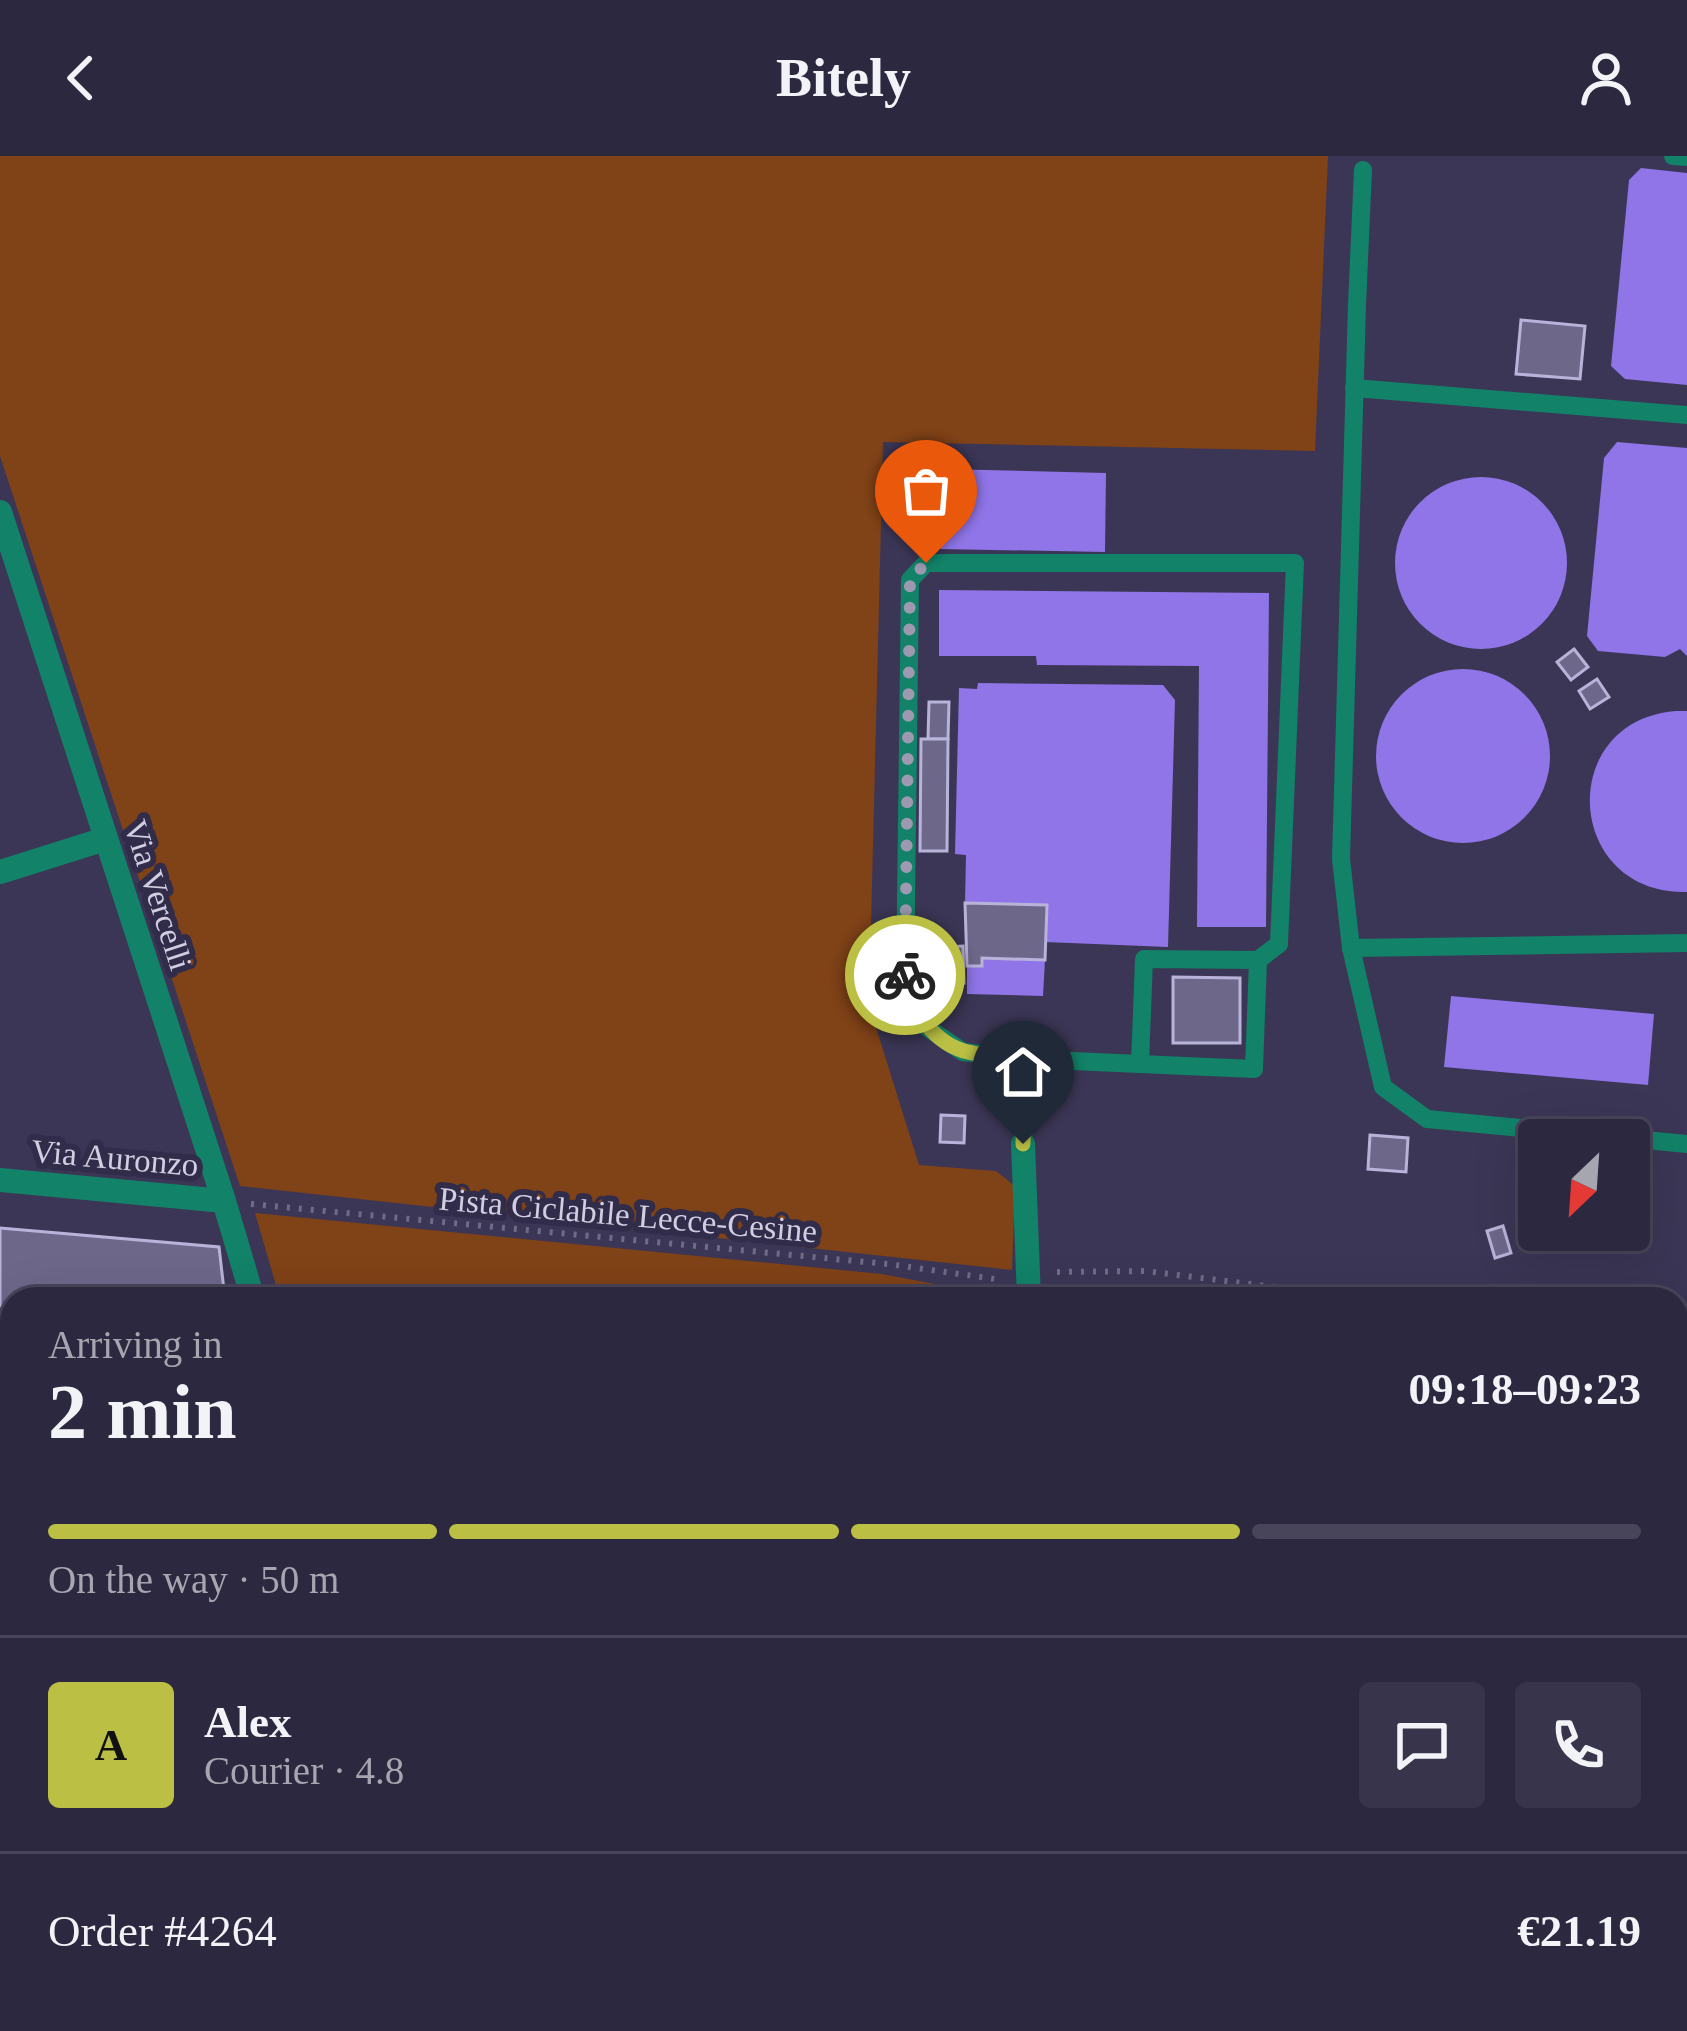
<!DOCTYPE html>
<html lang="en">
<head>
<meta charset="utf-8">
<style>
  :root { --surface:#2c2840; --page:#38344b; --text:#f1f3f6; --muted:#a6a6b1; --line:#484459; --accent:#bbc044 }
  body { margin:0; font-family:"Times New Roman",serif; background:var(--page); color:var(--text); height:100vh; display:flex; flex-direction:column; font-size:45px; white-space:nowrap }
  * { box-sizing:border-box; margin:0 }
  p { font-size:39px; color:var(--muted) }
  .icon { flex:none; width:66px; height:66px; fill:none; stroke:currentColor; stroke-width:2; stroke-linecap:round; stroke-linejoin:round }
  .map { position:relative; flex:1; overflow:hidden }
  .sheet { position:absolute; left:0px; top:1131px; width:1689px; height:744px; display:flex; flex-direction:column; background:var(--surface); border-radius:36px 36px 0 0; box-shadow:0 12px 48px #0002,0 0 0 3px var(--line) }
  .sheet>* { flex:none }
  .needle { width:78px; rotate:205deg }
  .controls { position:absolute; left:1518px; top:963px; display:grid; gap:24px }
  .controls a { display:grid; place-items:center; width:132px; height:132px; border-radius:12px; background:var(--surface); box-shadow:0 12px 48px #0002,0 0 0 3px var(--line); font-size:60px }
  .pin { position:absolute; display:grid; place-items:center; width:102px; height:102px; color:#fff; margin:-123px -51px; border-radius:50% 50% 50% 0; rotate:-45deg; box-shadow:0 0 12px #0007 }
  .pin .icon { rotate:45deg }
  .courier { position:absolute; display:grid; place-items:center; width:120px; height:120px; margin:-60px; border:9px solid #bbc044; border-radius:50%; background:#fff; color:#222; box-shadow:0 3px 15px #0007 }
  .head em { font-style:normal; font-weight:700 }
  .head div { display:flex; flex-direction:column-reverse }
  .head { display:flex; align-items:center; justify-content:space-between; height:204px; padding:0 48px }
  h1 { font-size:78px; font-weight:700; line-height:90px }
  .bar { display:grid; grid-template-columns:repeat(4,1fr); gap:18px 12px; align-content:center; height:144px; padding:0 48px }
  .bar i { height:15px; border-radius:9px; background:var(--line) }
  .bar .selected { background:var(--accent) }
  .bar p { grid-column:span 4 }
  .line { display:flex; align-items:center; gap:30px; padding:0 48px; border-top:3px solid var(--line) }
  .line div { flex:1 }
  .round { display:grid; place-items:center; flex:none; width:126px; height:126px; border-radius:12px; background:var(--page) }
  header { display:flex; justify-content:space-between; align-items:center; height:156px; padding:0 48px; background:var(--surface); font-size:54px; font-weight:700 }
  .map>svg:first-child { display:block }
  .green { fill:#804217 }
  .water { fill:#8f75e7 }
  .building { fill:#6d688a; stroke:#b8b3d9; stroke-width:3 }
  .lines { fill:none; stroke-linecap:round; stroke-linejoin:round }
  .path { stroke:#6f6b86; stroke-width:6; stroke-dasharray:3 9; stroke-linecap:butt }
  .service { stroke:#128268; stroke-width:18 }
  .minor { stroke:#128268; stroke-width:24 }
  .secondary { stroke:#0ca483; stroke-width:24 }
  .trunk { stroke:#41c6a2; stroke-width:33 }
  .done { stroke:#9c99b1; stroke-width:12; stroke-dasharray:0 21.6 }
  .route { stroke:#bbc044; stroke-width:15 }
  .labels { text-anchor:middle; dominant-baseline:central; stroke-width:12; stroke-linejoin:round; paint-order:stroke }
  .street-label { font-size:33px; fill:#d1cee2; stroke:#312c4a }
</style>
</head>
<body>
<header><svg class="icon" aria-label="back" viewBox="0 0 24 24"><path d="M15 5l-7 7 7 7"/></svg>Bitely<svg class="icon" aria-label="person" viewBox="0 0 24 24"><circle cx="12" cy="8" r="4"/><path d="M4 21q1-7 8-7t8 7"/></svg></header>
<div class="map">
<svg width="1687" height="1875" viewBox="0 0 1687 1875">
  <rect width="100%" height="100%" fill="#3b3655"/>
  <g class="green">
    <polygon points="0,0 1328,0 1315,295 883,286 869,849 919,1009 996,1015 1015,1030 1012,1114 240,1030 0,300"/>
    <polygon points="255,1057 882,1118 950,1131 972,1143 280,1143"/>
  </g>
  <g class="water">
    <polygon points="1641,12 1687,17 1687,229 1625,223 1611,210 1629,24"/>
    <polygon points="1617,286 1687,292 1687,500 1680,493 1665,501 1598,495 1587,480 1604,302"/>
    <polygon points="943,313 1106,317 1105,396 941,393"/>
    <circle cx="1481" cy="407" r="86"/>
    <polygon points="939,434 1269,437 1266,771 1197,771 1199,510 1037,509 1036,500 939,500"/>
    <circle cx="1463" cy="600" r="87"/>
    <polygon points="978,527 1163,529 1175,544 1168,791 1045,786 1046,749 965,747 966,699 955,698 959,532 977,533"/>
    <path d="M 1676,555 L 1687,555 L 1687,736 C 1564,739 1555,564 1676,555 Z"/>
    <polygon points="982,802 1045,804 1043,840 967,838 967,810 981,810"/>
    <polygon points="1451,840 1654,858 1648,929 1444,911"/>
  </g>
  <g class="building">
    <polygon points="1521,164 1585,170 1580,223 1516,218"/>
    <polygon points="1574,493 1588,511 1571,524 1557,506"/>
    <polygon points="1597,523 1609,541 1590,553 1579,535"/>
    <polygon points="929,546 949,546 948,583 928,583"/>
    <polygon points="921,583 948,583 947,695 920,695"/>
    <polygon points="965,747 1047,749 1045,804 982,802 982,810 967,810"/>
    <polygon points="963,790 964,827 944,828 944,791"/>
    <polygon points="1173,821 1240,822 1240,887 1173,887"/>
    <polygon points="941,959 965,960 964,987 940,986"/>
    <polygon points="1370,979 1408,982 1406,1016 1368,1013"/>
    <polygon points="1503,1070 1511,1097 1495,1102 1487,1075"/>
    <polygon points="0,1072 219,1091 225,1143 190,1143 64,1132 63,1143 12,1143 12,1228 0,1227"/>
  </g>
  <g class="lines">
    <g class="path">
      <polyline points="251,1048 888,1108 1002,1124"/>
      <polyline points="1057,1116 1145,1115 1347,1140 1369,1139"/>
    </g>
    <g class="service">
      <polyline points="1673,0 1687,1"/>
      <polyline points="1363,14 1357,149 1341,703 1351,792 1383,931 1427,963 1687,988"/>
      <polyline points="1354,232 1687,259"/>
      <polyline points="1351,792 1687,787"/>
      <polyline points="1140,908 1144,803 1258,804"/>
      <polyline points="1023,988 1026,903 1254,913 1258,804 1279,788 1295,407 926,407 910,424 905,827 925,870 963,896 1026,903"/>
    </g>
    <g class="minor">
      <polyline points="0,356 224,1045 253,1143"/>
      <polyline points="0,716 105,683"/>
      <polyline points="1023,988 1029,1143"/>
      <polyline points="0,1024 224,1045"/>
    </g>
    <g class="secondary">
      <polyline points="0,1281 12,1282"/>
      <polyline points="0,1321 12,1322"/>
      <polyline points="1677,1416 1687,1417"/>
      <polyline points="1677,1462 1687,1463"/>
    </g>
    <polyline class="trunk" points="1677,1483 1687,1484"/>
  </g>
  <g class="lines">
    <polyline class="done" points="905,819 910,424 926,407"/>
    <path class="route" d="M 905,819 C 907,852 936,889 968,896 C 987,901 1007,901 1026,903 L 1023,988"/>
  </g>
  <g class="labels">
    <g class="street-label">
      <text transform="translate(158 739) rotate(72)">Via Vercelli</text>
      <text transform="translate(115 1002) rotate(5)">Via Auronzo</text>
      <text transform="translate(628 1059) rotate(5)">Pista Ciclabile Lecce-Cesine</text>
    </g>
  </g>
</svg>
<div class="controls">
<a><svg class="needle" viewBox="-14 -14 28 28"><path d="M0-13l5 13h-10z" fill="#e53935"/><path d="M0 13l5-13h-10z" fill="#a6a6b1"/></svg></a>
</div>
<div class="pin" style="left:926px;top:407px;background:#ea580c"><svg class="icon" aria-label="bag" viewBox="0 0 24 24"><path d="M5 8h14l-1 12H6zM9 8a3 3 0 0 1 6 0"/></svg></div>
<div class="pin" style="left:1023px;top:988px;background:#1f2937"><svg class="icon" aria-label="home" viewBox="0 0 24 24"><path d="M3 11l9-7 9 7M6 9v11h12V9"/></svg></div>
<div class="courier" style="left:905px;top:819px"><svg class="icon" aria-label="bike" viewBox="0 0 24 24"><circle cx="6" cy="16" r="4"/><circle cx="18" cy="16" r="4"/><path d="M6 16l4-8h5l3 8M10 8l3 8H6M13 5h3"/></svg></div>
<section class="sheet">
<div class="head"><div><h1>2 min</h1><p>Arriving in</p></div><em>09:18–09:23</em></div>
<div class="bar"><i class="selected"></i><i class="selected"></i><i class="selected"></i><i></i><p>On the way · 50 m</p></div>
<div class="line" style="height:216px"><b class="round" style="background:var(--accent);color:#111">A</b><div><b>Alex</b><p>Courier · 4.8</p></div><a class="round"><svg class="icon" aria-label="chat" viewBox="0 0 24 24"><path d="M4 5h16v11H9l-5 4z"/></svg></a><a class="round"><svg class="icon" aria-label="phone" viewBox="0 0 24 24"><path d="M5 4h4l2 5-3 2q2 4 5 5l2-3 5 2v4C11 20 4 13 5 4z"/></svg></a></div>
<div class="line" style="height:156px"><div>Order #4264</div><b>€21.19</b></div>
</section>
</div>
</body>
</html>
